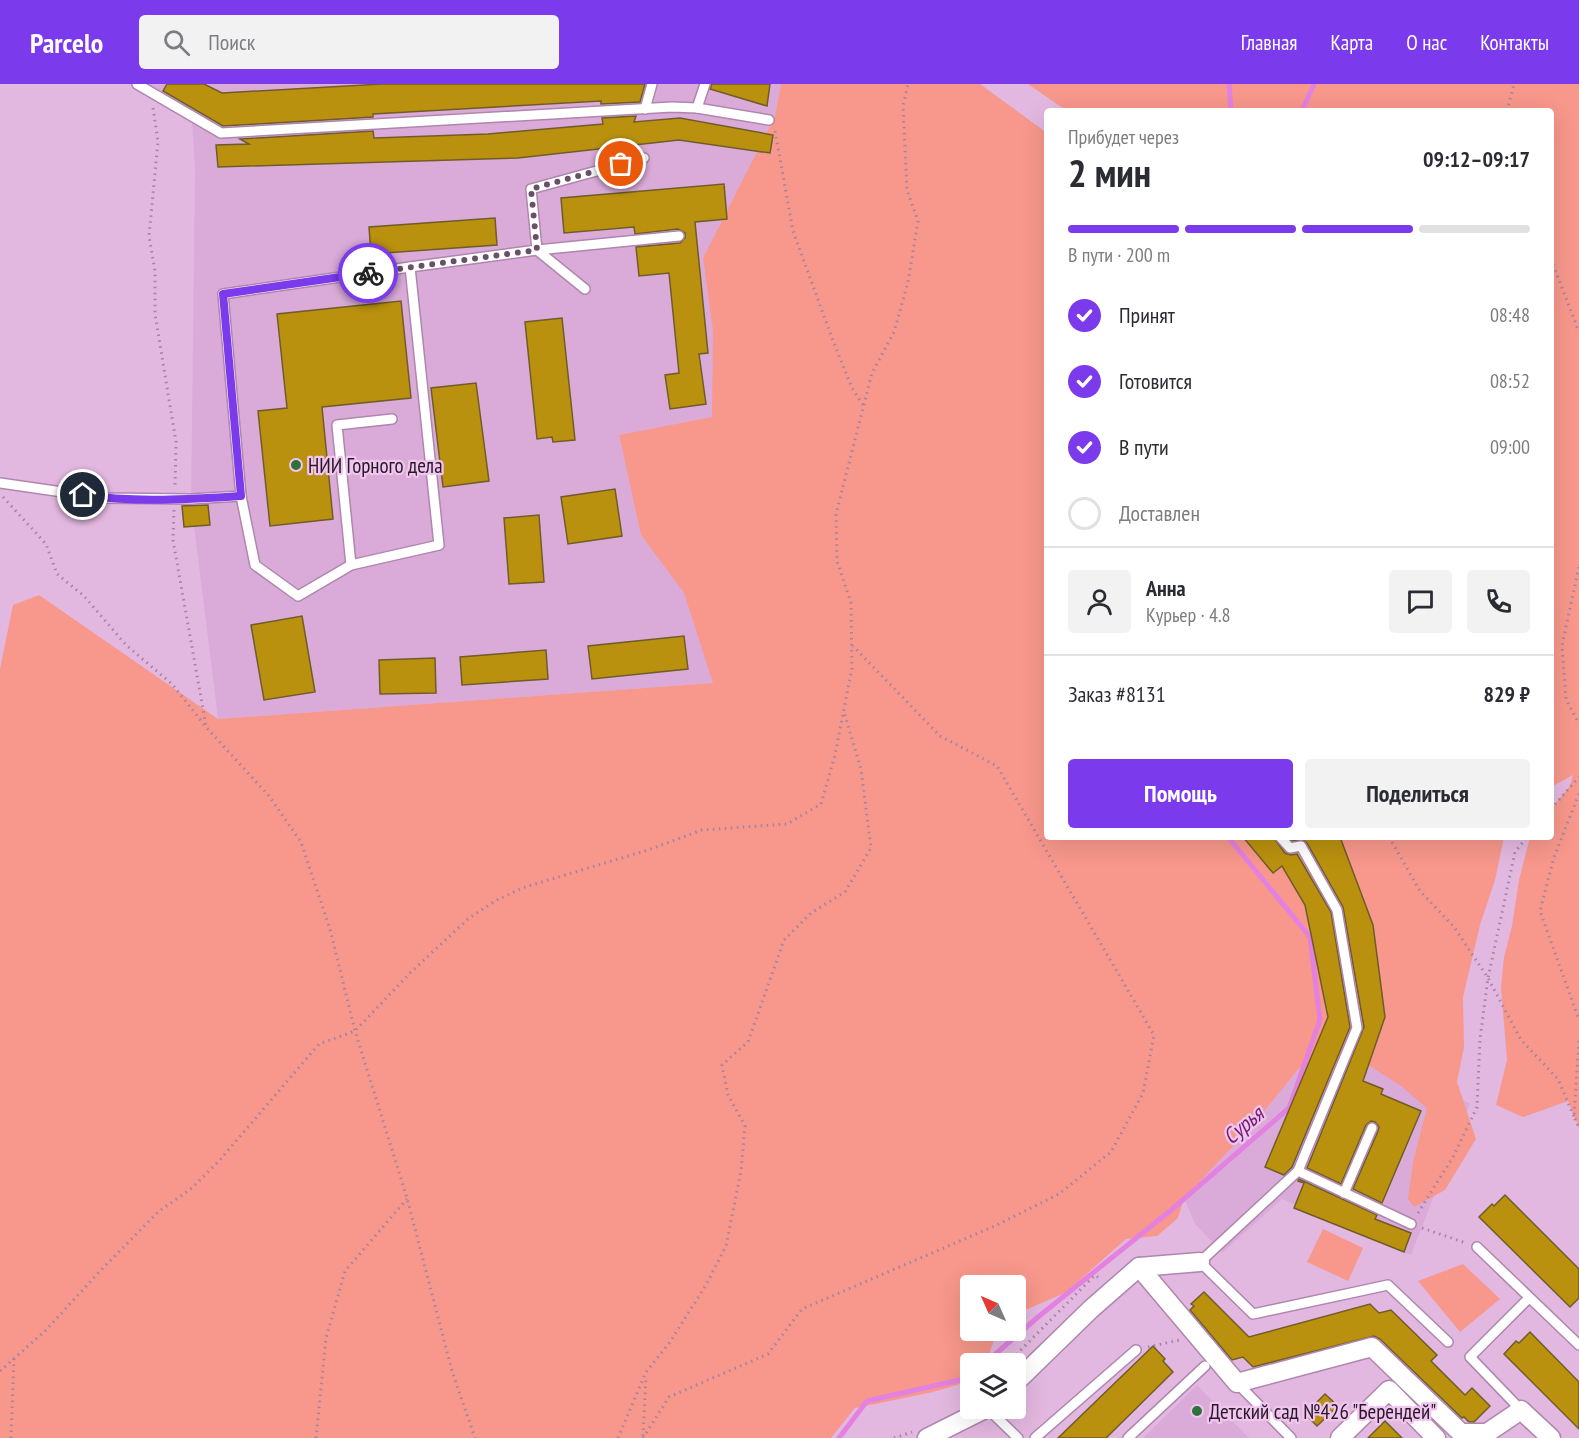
<!DOCTYPE html>
<html lang="ru">
<head>
<meta charset="utf-8">
<style>
  :root { --surface:#fff; --page:#f2f2f3; --text:#2b2b33; --muted:#7c7c81; --line:#e1e1e2; --accent:#7c3aed }
  body { margin:0; font-family:"PT Sans Narrow",sans-serif; background:var(--page); color:var(--text); height:100vh; display:flex; flex-direction:column; font-size:22px; white-space:nowrap }
  * { box-sizing:border-box; margin:0 }
  p { font-size:20px; color:var(--muted) }
  .icon { flex:none; width:33px; height:33px; fill:none; stroke:currentColor; stroke-width:2; stroke-linecap:round; stroke-linejoin:round }
  .map { position:relative; flex:1; overflow:hidden }
  .drawer { position:absolute; left:1044px; top:24px; width:510px; height:732px; display:flex; flex-direction:column; background:var(--surface); border-radius:6px; box-shadow:0 6px 24px #0002 }
  .drawer>* { flex:none }
  .needle { width:39px; rotate:315deg }
  .buttons { position:absolute; left:960px; top:1191px; display:grid; gap:12px }
  .buttons a { display:grid; place-items:center; width:66px; height:66px; border-radius:6px; background:var(--surface); box-shadow:0 6px 24px #0002; font-size:30px }
  .pin { position:absolute; display:grid; place-items:center; width:51px; height:51px; color:#fff; margin:-26px; border:3px solid #fff; border-radius:50%; box-shadow:0 2px 6px #0007 }
  .courier { position:absolute; display:grid; place-items:center; width:60px; height:60px; margin:-30px; border:4px solid #7c3aed; border-radius:50%; background:#fff; color:#222; box-shadow:0 2px 8px #0007 }
  .headline em { font-style:normal; font-weight:800 }
  .headline div { display:flex; flex-direction:column-reverse }
  .headline { display:flex; align-items:center; justify-content:space-between; height:102px; padding:0 24px }
  h1 { font-size:39px; font-weight:800; line-height:45px }
  .bar { display:grid; grid-template-columns:repeat(4,1fr); gap:9px 6px; align-content:center; height:72px; padding:0 24px }
  .bar i { height:8px; border-radius:4px; background:var(--line) }
  .bar .active { background:var(--accent) }
  .bar p { grid-column:span 4 }
  .line { display:flex; align-items:center; gap:15px; padding:0 24px; border-top:2px solid var(--line) }
  .line div { flex:1 }
  .round { display:grid; place-items:center; flex:none; width:63px; height:63px; border-radius:6px; background:var(--page) }
  ol { padding:0 24px; list-style:none }
  li { display:flex; align-items:center; gap:18px; height:66px }
  li p { margin-inline-start:auto }
  li .icon { padding:6px; border-radius:50%; background:var(--accent); color:#fff; stroke-width:4 }
  li:last-child { color:var(--muted) }
  li i { width:33px; height:33px; border:3px solid var(--line); border-radius:50% }
  .action { display:flex; gap:12px; margin-top:auto; padding:12px 24px }
  .action a { flex:1; height:69px; border-radius:6px; background:var(--accent); color:#fff; font-size:24px; font-weight:800; line-height:69px; text-align:center }
  .action a+a { background:var(--page); color:var(--text) }
  header { display:flex; align-items:center; gap:36px; box-sizing:border-box; height:84px; padding:0 30px; background:var(--accent); color:#fff }
  header strong { font-size:28px }
  nav { display:flex; gap:33px; margin-inline-start:auto; font-size:21px }
  .search { width:420px; height:54px; background:var(--page); display:flex; align-items:center; gap:15px; box-sizing:border-box; padding:0 21px; border-radius:6px; color:var(--muted); font-size:22px }
  .map>svg:first-child { display:block }
  .built { fill:#daabd8 }
  .green { fill:#f8978b }
  .lines { fill:none; stroke-linecap:round; stroke-linejoin:round }
  .stream { stroke:#e381e1; stroke-width:5 }
  .building { fill:#b9910e; stroke:#705c2a; stroke-width:1.5 }
  .lane-casing { stroke:#af86ad; stroke-width:12 }
  .street-casing { stroke:#af86ad; stroke-width:21 }
  .path { stroke:#a583a2; stroke-width:3; stroke-dasharray:1.5 4.5; stroke-linecap:butt }
  .lane { stroke:#fff; stroke-width:9 }
  .street { stroke:#fff; stroke-width:18 }
  .done { stroke:#695068; stroke-width:6; stroke-dasharray:0 10.8 }
  .route { stroke:#7c3aed; stroke-width:8 }
  .poi-dot { fill:#2d713b; stroke:#f0c5ee; stroke-width:2 }
  .labels { text-anchor:middle; dominant-baseline:central; stroke-width:4.5; stroke-linejoin:round; paint-order:stroke }
  .poi-label { font-size:21px; fill:#281827; stroke:#f0c5ee; text-anchor:start }
  .water-label { font-size:22px; font-style:italic; fill:#741c74; stroke:#f0c5ee }
</style>
</head>
<body>
<header>
<strong>Parcelo</strong>
<div class="search"><svg class="icon" aria-label="search" viewBox="0 0 24 24"><circle cx="10" cy="10" r="6"/><path d="M15 15l6 6"/></svg>Поиск</div>
<nav><a>Главная</a><a>Карта</a><a>О нас</a><a>Контакты</a></nav>
</header>
<div class="map">
<svg width="1579" height="1354" viewBox="0 0 1579 1354">
  <rect width="100%" height="100%" fill="#e3b8e0"/>
  <g class="built">
    <polygon points="149,0 781,0 775,32 703,174 713,248 713,333 619,351 641,451 684,509 714,599 218,635 194,443 184,443 182,420 191,419 195,85 192,37 142,10"/>
    <polygon points="1359,975 1470,1019 1411,1171 1282,1115 1222,1169 1195,1140 1184,1114 1252,1042 1300,983"/>
    <polygon points="1197,1301 1249,1354 1143,1354"/>
  </g>
  <g class="green">
    <polygon points="781,0 980,0 1047,49 1047,753 1504,753 1495,796 1480,841 1463,913 1464,963 1457,998 1476,1055 1445,1106 1414,1123 1408,1115 1413,1078 1427,1024 1401,1002 1359,975 1300,983 1252,1042 1184,1114 1178,1134 1157,1152 1126,1155 1065,1209 1016,1230 1016,1202 970,1202 970,1246 997,1247 986,1279 970,1280 970,1297 933,1308 855,1324 831,1354 0,1354 0,585 13,521 39,511 218,635 713,599 684,509 641,451 619,351 712,333 713,248 703,174 775,32"/>
    <polygon points="1028,0 1579,0 1579,1044 1568,1017 1523,1033 1496,1021 1507,976 1501,903 1504,873 1512,842 1519,796 1530,753 1551,753 1551,725 1570,702 1573,691 1551,703 1551,27 1067,27"/>
    <polygon points="1323,1145 1363,1164 1348,1197 1307,1178"/>
    <polygon points="1463,1180 1500,1215 1460,1248 1418,1197"/>
  </g>
  <g class="lines">
    <g class="stream">
      <polyline points="1229,0 1231,27"/>
      <polyline points="1302,27 1314,0"/>
      <polyline points="984,1280 1038,1233 1170,1127 1289,1024 1320,936 1310,853 1228,753"/>
      <polyline points="839,1354 867,1317 968,1294 970,1292"/>
    </g>
  </g>
  <g class="building">
    <polygon points="167,0 204,0 222,9 382,0 645,0 640,18 601,20 601,17 373,30 373,33 223,42 163,7"/>
    <polygon points="712,0 770,0 767,22 710,5"/>
    <polygon points="636,32 634,38 680,34 773,51 770,69 679,56 518,74 218,83 216,61 249,60 240,55 373,47 374,54 488,50 603,40 602,34"/>
    <polygon points="724,100 727,135 695,138 708,269 699,270 706,320 670,325 665,291 679,289 669,189 639,192 636,163 680,159 685,154 685,149 678,145 635,150 634,143 564,149 561,114"/>
    <polygon points="495,134 497,161 371,170 369,143"/>
    <polygon points="401,217 411,314 322,323 333,435 270,442 258,327 287,324 277,230"/>
    <polygon points="562,234 575,356 553,358 552,353 537,355 525,238"/>
    <polygon points="476,299 489,397 443,403 431,304"/>
    <polygon points="615,405 622,452 568,460 561,413"/>
    <polygon points="208,421 210,441 184,443 182,422"/>
    <polygon points="539,431 544,498 509,500 504,434"/>
    <polygon points="302,532 315,608 264,616 251,541"/>
    <polygon points="684,552 688,585 592,595 588,562"/>
    <polygon points="546,566 548,595 462,601 460,573"/>
    <polygon points="435,574 436,609 380,610 379,576"/>
    <polygon points="1243,753 1273,753 1285,769 1291,771 1297,770 1331,828 1350,943 1292,1083 1284,1091 1265,1083 1328,933 1305,821 1282,782 1273,789"/>
    <polygon points="1289,753 1340,753 1373,841 1385,933 1363,997 1383,1005 1381,1010 1421,1027 1382,1119 1353,1105 1378,1047 1379,1043 1375,1038 1371,1037 1366,1041 1341,1100 1307,1084 1364,943 1343,823 1307,759 1303,756 1292,757"/>
    <polygon points="1299,1095 1377,1131 1375,1135 1411,1149 1404,1168 1294,1124 1304,1099 1298,1097"/>
    <polygon points="1505,1111 1579,1185 1579,1214 1570,1223 1479,1133 1492,1120 1494,1122"/>
    <polygon points="1204,1208 1249,1253 1370,1220 1379,1229 1391,1226 1437,1271 1431,1277 1465,1311 1472,1304 1490,1322 1474,1338 1469,1338 1464,1333 1462,1334 1380,1255 1374,1252 1253,1283 1243,1273 1232,1276 1190,1226 1194,1222 1191,1220"/>
    <polygon points="1530,1248 1579,1298 1579,1345 1504,1270 1516,1257 1519,1259"/>
    <polygon points="1153,1262 1165,1275 1163,1277 1173,1288 1106,1354 1058,1354"/>
    <polygon points="1325,1310 1338,1322 1317,1342 1305,1330"/>
    <polygon points="1385,1337 1402,1354 1368,1354"/>
  </g>
  <g class="lines">
    <g class="lane-casing">
      <g id="lane">
        <polyline points="137,0 221,49 672,23 697,24 705,0"/>
        <polyline points="697,24 769,36"/>
        <polyline points="645,25 652,0"/>
        <polygon points="410,183 439,461 351,481 298,512 255,481 241,412 223,210"/>
        <polyline points="410,183 537,166 531,105 644,74"/>
        <polyline points="585,205 537,166 679,152"/>
        <polyline points="0,399 104,414 191,415 241,412"/>
        <polyline points="351,481 337,341 392,335"/>
        <polyline points="1280,753 1290,764 1301,762 1337,826 1357,944 1298,1087"/>
        <polyline points="1344,1109 1372,1044"/>
        <polyline points="1411,1140 1298,1087 1200,1178 1253,1230 1388,1201 1448,1258"/>
        <polyline points="1477,1163 1579,1261"/>
        <polyline points="1237,1299 1291,1354"/>
        <polyline points="987,1324 1018,1354"/>
        <polyline points="1521,1326 1470,1273 1529,1214"/>
        <polyline points="1035,1354 1136,1266"/>
        <polyline points="1128,1354 1205,1282"/>
      </g>
    </g>
    <g class="street-casing">
      <g id="street">
        <polyline points="1139,1183 1237,1299 1372,1263 1461,1349 1487,1349 1521,1326 1551,1354"/>
        <polyline points="1016,1298 1091,1225 1139,1183 1200,1178"/>
        <polyline points="927,1354 987,1324"/>
        <polyline points="1340,1354 1389,1306 1436,1354"/>
      </g>
    </g>
    <g class="path">
      <polyline points="153,24 158,58 149,152 155,187 155,230 176,358 175,401"/>
      <polyline points="1507,27 1514,0"/>
      <polyline points="775,47 793,147 832,254 852,304 863,321"/>
      <polyline points="1551,175 1579,248"/>
      <polyline points="3,413 46,460 57,490 84,512 126,561 172,600 206,643 269,712 301,758 330,845 355,947 407,1114 452,1287 475,1354"/>
      <polyline points="174,426 173,456 206,642"/>
      <polyline points="1579,483 1562,561 1566,615 1579,640"/>
      <polyline points="1579,710 1554,773 1540,827 1579,936"/>
      <polyline points="1551,725 1579,693"/>
      <polyline points="1389,753 1420,807 1454,843 1488,894 1521,956 1558,995 1574,1033"/>
      <polyline points="1579,957 1574,1033 1579,1044"/>
      <polyline points="1418,1129 1453,1073 1477,1023 1480,955 1488,894 1515,768 1527,753"/>
      <polyline points="1422,1144 1466,1159"/>
      <polyline points="1148,1263 1180,1256"/>
      <polyline points="1008,1279 1095,1191 1099,1194"/>
      <polyline points="0,1287 46,1246 101,1186 158,1128 192,1104 219,1077 319,960 355,947 410,889 469,834 495,817 522,804 648,766 702,746 787,740 821,720 835,671 852,584 851,519 837,477 836,430 872,289 894,248 908,198 918,137 907,106 903,22 908,0"/>
      <polyline points="643,1352 646,1293"/>
      <polyline points="11,1354 14,1274"/>
      <polyline points="316,1354 326,1254 345,1187 407,1115"/>
      <polyline points="618,1354 646,1288 670,1258 706,1201 726,1162 741,1087 745,1042 728,1011 722,981 748,958 784,856 811,829 845,808 871,764 861,685 844,628"/>
      <polyline points="643,1354 669,1313 768,1270 802,1225 997,1141 1059,1110 1111,1068 1143,1009 1154,951 997,682 940,652 853,562"/>
      <polyline points="894,1354 912,1348"/>
    </g>
    <use href="#lane" class="lane"/>
    <use href="#street" class="street"/>
  </g>
  <g class="lines">
    <polyline class="done" points="368,189 537,166 531,105 621,80"/>
    <path class="route" d="M 83,411 C 135,419 189,415 241,412 L 223,210 L 368,189"/>
  </g>
  <g class="poi-dot">
    <circle cx="296" cy="381" r="6"/>
    <circle cx="1197" cy="1327" r="6"/>
  </g>
  <g class="labels">
    <g class="poi-label">
      <text x="308" y="381">НИИ Горного дела</text>
      <text x="1209" y="1327">Детский сад №426 "Берендей"</text>
    </g>
    <g class="water-label">
      <text transform="translate(1243 1041) rotate(-40)">Сурья</text>
    </g>
  </g>
</svg>
<div class="buttons">
<a><svg class="needle" viewBox="-14 -14 28 28"><path d="M0-13l5 13h-10z" fill="#e53935"/><path d="M0 13l5-13h-10z" fill="#7c7c81"/></svg></a>
<a><svg class="icon" aria-label="layers" viewBox="0 0 24 24"><path d="M12 4l9 5-9 5-9-5zM3 14l9 5 9-5"/></svg></a>
</div>
<div class="pin" style="left:621px;top:80px;background:#ea580c"><svg class="icon" aria-label="bag" viewBox="0 0 24 24"><path d="M5 8h14l-1 12H6zM9 8a3 3 0 0 1 6 0"/></svg></div>
<div class="pin" style="left:83px;top:411px;background:#1f2937"><svg class="icon" aria-label="home" viewBox="0 0 24 24"><path d="M3 11l9-7 9 7M6 9v11h12V9"/></svg></div>
<div class="courier" style="left:368px;top:189px"><svg class="icon" aria-label="bike" viewBox="0 0 24 24"><circle cx="6" cy="16" r="4"/><circle cx="18" cy="16" r="4"/><path d="M6 16l4-8h5l3 8M10 8l3 8H6M13 5h3"/></svg></div>
<section class="drawer">
<div class="headline"><div><h1>2 мин</h1><p>Прибудет через</p></div><em>09:12–09:17</em></div>
<div class="bar"><i class="active"></i><i class="active"></i><i class="active"></i><i></i><p>В пути · 200 m</p></div>
<ol>
<li><svg class="icon" aria-label="check" viewBox="0 0 24 24"><path d="M5 12l5 5 9-10"/></svg>Принят<p>08:48</p></li>
<li><svg class="icon" aria-label="check" viewBox="0 0 24 24"><path d="M5 12l5 5 9-10"/></svg>Готовится<p>08:52</p></li>
<li><svg class="icon" aria-label="check" viewBox="0 0 24 24"><path d="M5 12l5 5 9-10"/></svg>В пути<p>09:00</p></li>
<li><i></i>Доставлен</li>
</ol>
<div class="line" style="height:108px"><a class="round"><svg class="icon" aria-label="person" viewBox="0 0 24 24"><circle cx="12" cy="8" r="4"/><path d="M4 21q1-7 8-7t8 7"/></svg></a><div><b>Анна</b><p>Курьер · 4.8</p></div><a class="round"><svg class="icon" aria-label="chat" viewBox="0 0 24 24"><path d="M4 5h16v11H9l-5 4z"/></svg></a><a class="round"><svg class="icon" aria-label="phone" viewBox="0 0 24 24"><path d="M5 4h4l2 5-3 2q2 4 5 5l2-3 5 2v4C11 20 4 13 5 4z"/></svg></a></div>
<div class="line" style="height:78px"><div>Заказ #8131</div><b>829 ₽</b></div>
<div class="action"><a>Помощь</a><a>Поделиться</a></div>
</section>
</div>
</body>
</html>
